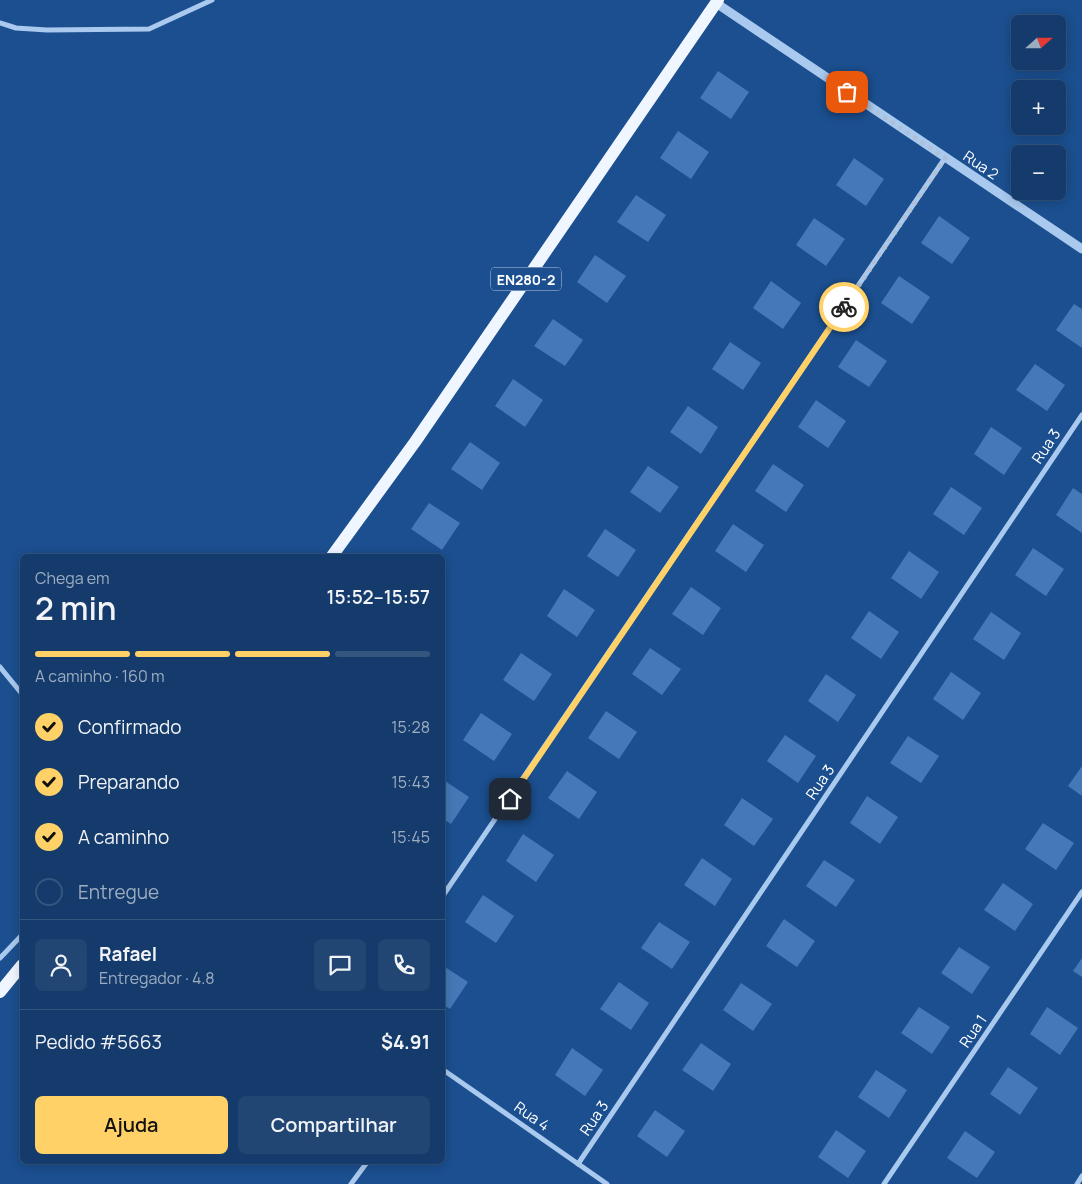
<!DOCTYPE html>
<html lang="pt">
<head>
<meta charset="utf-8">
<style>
  :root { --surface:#143b6b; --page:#214673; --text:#f1f3f6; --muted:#9dadc1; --line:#33557e; --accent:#ffd166 }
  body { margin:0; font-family:Manrope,sans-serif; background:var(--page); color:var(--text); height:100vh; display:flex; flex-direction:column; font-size:19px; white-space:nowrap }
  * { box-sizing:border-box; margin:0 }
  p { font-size:16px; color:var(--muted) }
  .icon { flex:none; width:28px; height:28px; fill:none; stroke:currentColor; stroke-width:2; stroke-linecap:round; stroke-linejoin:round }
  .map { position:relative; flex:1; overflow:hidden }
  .side { position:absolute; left:20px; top:554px; width:425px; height:610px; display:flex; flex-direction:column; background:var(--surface); border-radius:8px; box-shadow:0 2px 12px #0003,0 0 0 1px var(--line) }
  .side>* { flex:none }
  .needle { width:32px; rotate:69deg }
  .controls { position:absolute; left:1011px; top:15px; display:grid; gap:10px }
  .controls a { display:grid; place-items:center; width:55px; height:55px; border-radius:8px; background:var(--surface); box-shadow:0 2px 12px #0003,0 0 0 1px var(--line); font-size:25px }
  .pin { position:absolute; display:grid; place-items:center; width:42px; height:42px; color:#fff; margin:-21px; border-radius:10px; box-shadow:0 2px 8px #0006 }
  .courier { position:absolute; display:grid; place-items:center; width:50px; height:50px; margin:-25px; border:4px solid #ffd166; border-radius:50%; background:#fff; color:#222; box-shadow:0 1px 6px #0007 }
  .summary em { font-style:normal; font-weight:600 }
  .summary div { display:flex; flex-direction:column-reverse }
  .summary { display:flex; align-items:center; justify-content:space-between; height:85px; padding:0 15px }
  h1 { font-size:32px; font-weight:600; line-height:38px }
  .bar { display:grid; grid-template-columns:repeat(4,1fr); gap:8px 5px; align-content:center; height:60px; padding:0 15px }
  .bar i { height:6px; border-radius:4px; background:var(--line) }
  .bar .current { background:var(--accent) }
  .bar p { grid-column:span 4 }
  .line { display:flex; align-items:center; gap:12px; padding:0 15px; border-top:1px solid var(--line) }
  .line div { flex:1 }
  .round { display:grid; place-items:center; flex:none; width:52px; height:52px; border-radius:8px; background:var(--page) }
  ol { padding:0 15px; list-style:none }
  li { display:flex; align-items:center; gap:15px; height:55px }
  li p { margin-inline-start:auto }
  li .icon { padding:5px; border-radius:50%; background:var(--accent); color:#111; stroke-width:4 }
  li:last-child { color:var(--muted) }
  li i { width:28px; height:28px; border:2px solid var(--line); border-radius:50% }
  .action { display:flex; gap:10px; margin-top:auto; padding:10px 15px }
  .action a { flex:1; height:58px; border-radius:8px; background:var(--accent); color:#111; font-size:20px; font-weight:600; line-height:58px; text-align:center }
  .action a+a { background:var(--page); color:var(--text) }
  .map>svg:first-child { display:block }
  .building { fill:#4478b7 }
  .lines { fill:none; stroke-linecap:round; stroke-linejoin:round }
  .minor { stroke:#a9c9ee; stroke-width:5 }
  .tertiary { stroke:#a9c9ee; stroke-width:9 }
  .primary { stroke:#f0f6ff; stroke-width:12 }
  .done { stroke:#afc1d8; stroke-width:5; stroke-dasharray:0 9 }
  .route { stroke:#ffd166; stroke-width:6 }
  .labels { text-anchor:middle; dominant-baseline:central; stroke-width:4; stroke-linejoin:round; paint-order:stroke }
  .shield { fill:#1b4f8f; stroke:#bbcadd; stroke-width:1 }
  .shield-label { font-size:14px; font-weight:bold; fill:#fff }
  .street-label { font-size:15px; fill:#fff; stroke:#1b4f8f }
</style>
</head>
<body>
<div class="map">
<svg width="1082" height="1184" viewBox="0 0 1082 1184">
  <rect width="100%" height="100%" fill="#1b4f8f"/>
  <g class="building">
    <polygon points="718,71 749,92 731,119 700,98"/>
    <polygon points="678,131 709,152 691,179 660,158"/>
    <polygon points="854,158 884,179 866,206 836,185"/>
    <polygon points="636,195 666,215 648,242 617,222"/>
    <polygon points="939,216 970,238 952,264 921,243"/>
    <polygon points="814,218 845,239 826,266 796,245"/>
    <polygon points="595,255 626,276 607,303 577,282"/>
    <polygon points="899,276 930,297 912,324 881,303"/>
    <polygon points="771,281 801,303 783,329 753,308"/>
    <polygon points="1074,304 1082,309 1082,348 1056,330"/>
    <polygon points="553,319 583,340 565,366 534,346"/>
    <polygon points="856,340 887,361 869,387 838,367"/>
    <polygon points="730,342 761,363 743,390 712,369"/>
    <polygon points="1035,364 1065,385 1047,411 1016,390"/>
    <polygon points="513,379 543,400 525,427 495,406"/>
    <polygon points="816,400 846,421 828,448 798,427"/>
    <polygon points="688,406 718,427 701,454 670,432"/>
    <polygon points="991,427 1022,448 1004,475 974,454"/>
    <polygon points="470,442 500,463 482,490 451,469"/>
    <polygon points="773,464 804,485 786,512 755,491"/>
    <polygon points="648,466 679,487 660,513 630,492"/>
    <polygon points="951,487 982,508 964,535 933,514"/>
    <polygon points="1073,488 1082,494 1082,533 1056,515"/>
    <polygon points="429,503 460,523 442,550 411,529"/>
    <polygon points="733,524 764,545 746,572 715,551"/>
    <polygon points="605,529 636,550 618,577 587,556"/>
    <polygon points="1033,548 1064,569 1046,596 1015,575"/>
    <polygon points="909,551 939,572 921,599 891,578"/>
    <polygon points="691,587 721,608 703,635 672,614"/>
    <polygon points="564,589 595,610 577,637 547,616"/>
    <polygon points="869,611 899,632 881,659 851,638"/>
    <polygon points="991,612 1021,633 1004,660 973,639"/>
    <polygon points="650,648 681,669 662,695 632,674"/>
    <polygon points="521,653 552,674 534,701 503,680"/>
    <polygon points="951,672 981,693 963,720 933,699"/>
    <polygon points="826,674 856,695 838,722 808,701"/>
    <polygon points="606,711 637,732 619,759 588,738"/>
    <polygon points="481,713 512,734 494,761 463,740"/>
    <polygon points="785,735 816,756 798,783 767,761"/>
    <polygon points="908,736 939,756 921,783 890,763"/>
    <polygon points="1082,766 1082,796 1068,786"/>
    <polygon points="567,771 597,792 579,819 548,798"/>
    <polygon points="442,779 469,797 451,824 442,818"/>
    <polygon points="867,796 898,817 880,844 850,823"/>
    <polygon points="742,798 773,819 754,846 724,825"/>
    <polygon points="1043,823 1074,843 1056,870 1025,849"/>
    <polygon points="523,834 554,855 536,882 506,861"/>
    <polygon points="702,858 732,879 715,906 684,885"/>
    <polygon points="824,860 855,880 836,907 806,886"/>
    <polygon points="1003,883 1033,904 1015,931 984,910"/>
    <polygon points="483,895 514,916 496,943 465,922"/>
    <polygon points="784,919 815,941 797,967 766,946"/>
    <polygon points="659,922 690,942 672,969 641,948"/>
    <polygon points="959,947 990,967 972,994 941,973"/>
    <polygon points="1082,958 1082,977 1073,971"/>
    <polygon points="442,965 468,982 450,1009 442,1004"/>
    <polygon points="619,982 649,1003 631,1030 600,1009"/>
    <polygon points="741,983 772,1004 753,1031 723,1010"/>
    <polygon points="919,1007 950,1027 932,1054 901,1033"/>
    <polygon points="1047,1007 1078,1028 1060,1055 1030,1034"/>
    <polygon points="701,1043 731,1064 713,1091 682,1070"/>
    <polygon points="572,1048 603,1070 585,1096 555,1075"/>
    <polygon points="1008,1067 1038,1088 1020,1115 990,1094"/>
    <polygon points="876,1070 907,1090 889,1118 858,1097"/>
    <polygon points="655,1110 685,1131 667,1157 637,1136"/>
    <polygon points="836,1130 866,1151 848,1178 818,1157"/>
    <polygon points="965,1131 995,1152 977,1178 947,1158"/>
  </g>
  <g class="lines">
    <g class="minor">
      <polyline points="0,23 16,28 47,30 149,29 212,0"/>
      <polyline points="0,667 22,694"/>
      <polyline points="442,897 945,158"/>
      <polyline points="0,958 22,935"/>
      <polyline points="442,1069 607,1184"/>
      <polyline points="578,1164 1082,415"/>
      <polyline points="351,1184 368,1161"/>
      <polyline points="884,1184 1082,892"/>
      <polyline points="1077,1184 1082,1176"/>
    </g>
    <polyline class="tertiary" points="716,3 1082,249"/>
    <g class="primary">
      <polyline points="332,556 415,442 718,0"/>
      <polyline points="0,992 22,965"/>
    </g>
  </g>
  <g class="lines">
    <polyline class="done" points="844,307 945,158 847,92"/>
    <polyline class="route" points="510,799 844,307"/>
  </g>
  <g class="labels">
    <rect class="shield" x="491" y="267.5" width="70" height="23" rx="4"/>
    <g class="shield-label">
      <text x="526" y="279">EN280-2</text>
    </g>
    <g class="street-label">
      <text transform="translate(981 165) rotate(34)">Rua 2</text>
      <text transform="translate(1046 446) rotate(-56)">Rua 3</text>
      <text transform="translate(820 782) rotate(-56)">Rua 3</text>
      <text transform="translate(973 1031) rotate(-56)">Rua 1</text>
      <text transform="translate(532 1116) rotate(35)">Rua 4</text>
      <text transform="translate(594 1118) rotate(-56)">Rua 3</text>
    </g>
  </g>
</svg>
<div class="controls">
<a><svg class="needle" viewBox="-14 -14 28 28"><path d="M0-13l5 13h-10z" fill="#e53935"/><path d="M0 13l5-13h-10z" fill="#9dadc1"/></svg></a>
<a>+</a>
<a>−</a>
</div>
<div class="pin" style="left:847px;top:92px;background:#ea580c"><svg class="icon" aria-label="bag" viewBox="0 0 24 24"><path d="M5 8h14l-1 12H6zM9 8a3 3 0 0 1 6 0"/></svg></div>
<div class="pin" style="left:510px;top:799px;background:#1f2937"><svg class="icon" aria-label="home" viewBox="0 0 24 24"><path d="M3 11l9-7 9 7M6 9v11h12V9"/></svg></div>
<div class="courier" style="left:844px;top:307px"><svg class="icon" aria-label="bike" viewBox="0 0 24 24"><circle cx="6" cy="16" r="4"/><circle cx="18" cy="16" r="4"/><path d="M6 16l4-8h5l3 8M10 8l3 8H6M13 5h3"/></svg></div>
<section class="side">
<div class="summary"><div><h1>2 min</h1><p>Chega em</p></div><em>15:52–15:57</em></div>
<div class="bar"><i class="current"></i><i class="current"></i><i class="current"></i><i></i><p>A caminho · 160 m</p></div>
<ol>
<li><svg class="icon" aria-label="check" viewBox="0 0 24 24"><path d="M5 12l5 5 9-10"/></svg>Confirmado<p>15:28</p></li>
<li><svg class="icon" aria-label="check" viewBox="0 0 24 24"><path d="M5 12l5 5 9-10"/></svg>Preparando<p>15:43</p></li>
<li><svg class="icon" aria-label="check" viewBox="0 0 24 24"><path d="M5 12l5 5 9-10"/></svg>A caminho<p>15:45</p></li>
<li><i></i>Entregue</li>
</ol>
<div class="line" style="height:90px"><a class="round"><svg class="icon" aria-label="person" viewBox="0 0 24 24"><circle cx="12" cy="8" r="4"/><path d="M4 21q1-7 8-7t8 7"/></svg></a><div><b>Rafael</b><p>Entregador · 4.8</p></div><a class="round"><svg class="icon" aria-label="chat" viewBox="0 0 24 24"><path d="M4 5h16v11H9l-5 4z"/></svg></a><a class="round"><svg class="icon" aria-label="phone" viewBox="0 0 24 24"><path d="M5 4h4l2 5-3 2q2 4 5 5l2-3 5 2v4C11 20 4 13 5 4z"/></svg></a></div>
<div class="line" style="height:65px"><div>Pedido #5663</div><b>$4.91</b></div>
<div class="action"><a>Ajuda</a><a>Compartilhar</a></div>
</section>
</div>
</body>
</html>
